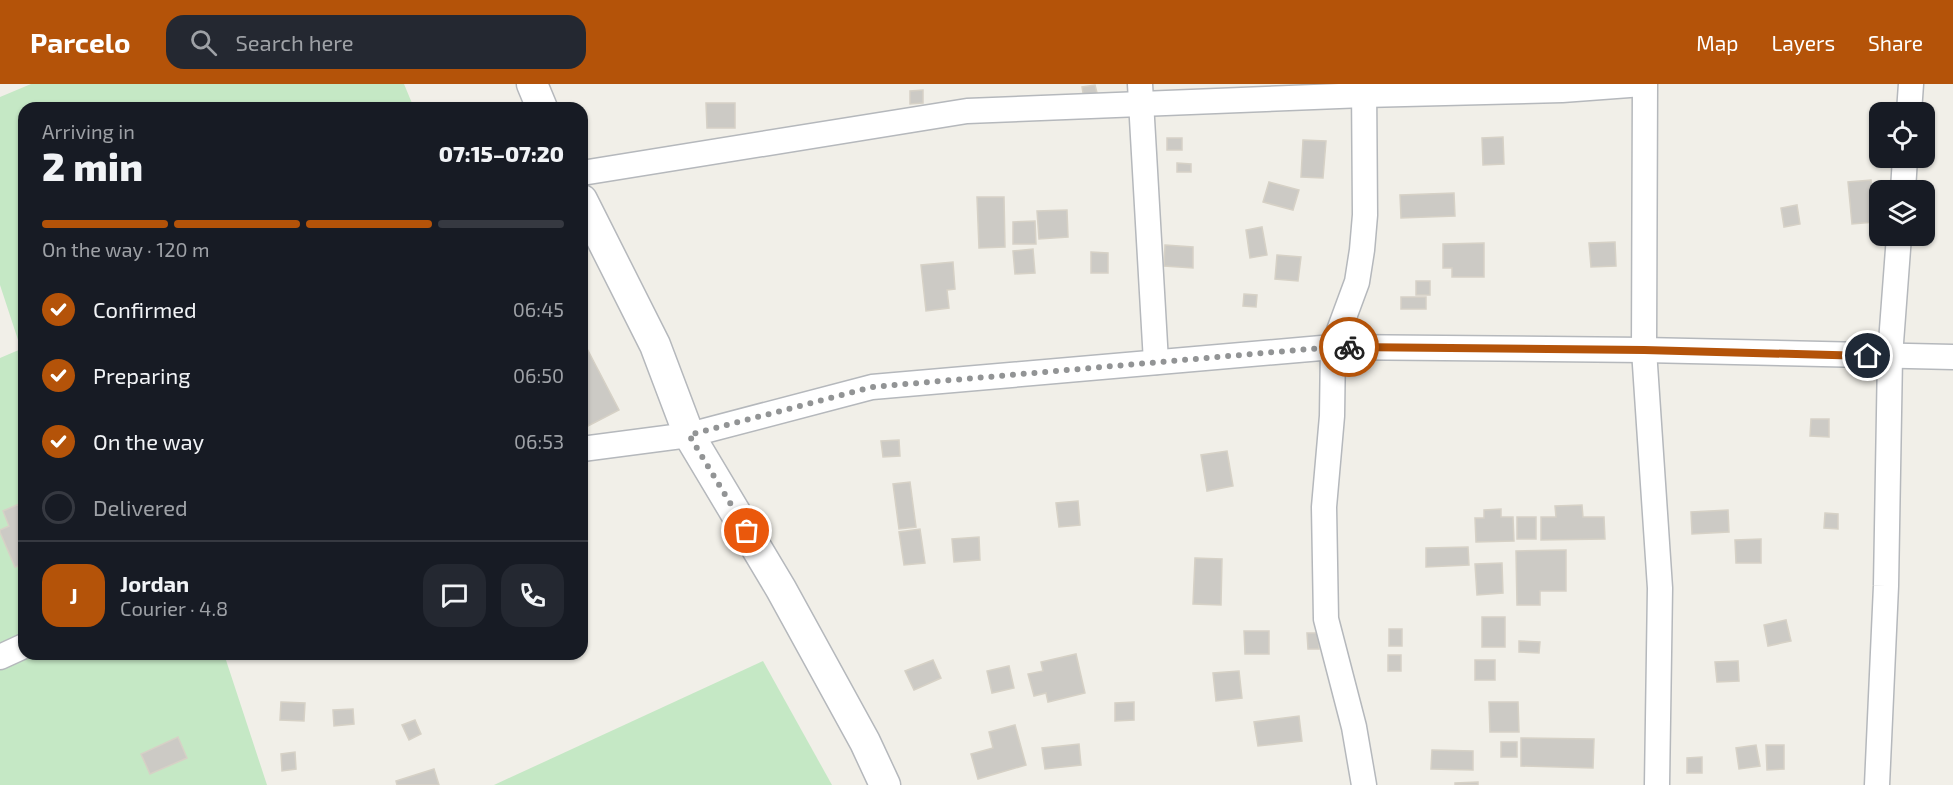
<!DOCTYPE html>
<html lang="en">
<head>
<meta charset="utf-8">
<style>
  :root { --surface:#171b24; --page:#242831; --text:#f1f3f6; --muted:#9ea1a6; --line:#363941; --accent:#b45309 }
  body { margin:0; font-family:"Exo 2",sans-serif; background:var(--page); color:var(--text); height:100vh; display:flex; flex-direction:column; font-size:22px; white-space:nowrap }
  * { box-sizing:border-box; margin:0 }
  p { font-size:20px; color:var(--muted) }
  .icon { flex:none; width:33px; height:33px; fill:none; stroke:currentColor; stroke-width:2; stroke-linecap:round; stroke-linejoin:round }
  .map { position:relative; flex:1; overflow:hidden }
  .panel { position:absolute; left:18px; top:18px; width:570px; height:558px; display:flex; flex-direction:column; background:var(--surface); border-radius:18px; box-shadow:0 2px 4px #0004 }
  .panel>* { flex:none }
  .tools { position:absolute; left:1869px; top:18px; display:grid; gap:12px }
  .tools a { display:grid; place-items:center; width:66px; height:66px; border-radius:12px; background:var(--surface); box-shadow:0 2px 4px #0004; font-size:30px }
  .pin { position:absolute; display:grid; place-items:center; width:51px; height:51px; color:#fff; margin:-26px; border:3px solid #fff; border-radius:50%; box-shadow:0 2px 6px #0007 }
  .courier { position:absolute; display:grid; place-items:center; width:60px; height:60px; margin:-30px; border:4px solid #b45309; border-radius:50%; background:#fff; color:#222; box-shadow:0 2px 8px #0007 }
  .head em { font-style:normal; font-weight:800 }
  .head div { display:flex; flex-direction:column-reverse }
  .head { display:flex; align-items:center; justify-content:space-between; height:102px; padding:0 24px }
  h1 { font-size:39px; font-weight:800; line-height:45px }
  .bar { display:grid; grid-template-columns:repeat(4,1fr); gap:9px 6px; align-content:center; height:72px; padding:0 24px }
  .bar i { height:8px; border-radius:4px; background:var(--line) }
  .bar .selected { background:var(--accent) }
  .bar p { grid-column:span 4 }
  .line { display:flex; align-items:center; gap:15px; padding:0 24px; border-top:2px solid var(--line) }
  .line div { flex:1 }
  .round { display:grid; place-items:center; flex:none; width:63px; height:63px; border-radius:18px; background:var(--page) }
  ol { padding:0 24px; list-style:none }
  li { display:flex; align-items:center; gap:18px; height:66px }
  li p { margin-inline-start:auto }
  li .icon { padding:6px; border-radius:50%; background:var(--accent); color:#fff; stroke-width:4 }
  li:last-child { color:var(--muted) }
  li i { width:33px; height:33px; border:3px solid var(--line); border-radius:50% }
  header { display:flex; align-items:center; gap:36px; box-sizing:border-box; height:84px; padding:0 30px; background:var(--accent); color:#fff }
  header strong { font-size:28px }
  nav { display:flex; gap:33px; margin-inline-start:auto; font-size:21px }
  .search { width:420px; height:54px; background:var(--page); display:flex; align-items:center; gap:15px; box-sizing:border-box; padding:0 21px; border-radius:18px; color:var(--muted); font-size:22px }
  .map>svg:first-child { display:block }
  .green { fill:#c5e8c5 }
  .building { fill:#cccac5; stroke:#d6d1c6; stroke-width:1.5 }
  .lines { fill:none; stroke-linecap:round; stroke-linejoin:round }
  .minor-casing { stroke:#b5b8bc; stroke-width:27 }
  .tertiary-casing { stroke:#b5b8bc; stroke-width:33 }
  .minor { stroke:#fff; stroke-width:24 }
  .tertiary { stroke:#fff; stroke-width:30 }
  .done { stroke:#929495; stroke-width:6; stroke-dasharray:0 10.8 }
  .route { stroke:#b45309; stroke-width:8 }
</style>
</head>
<body>
<header>
<strong>Parcelo</strong>
<div class="search"><svg class="icon" aria-label="search" viewBox="0 0 24 24"><circle cx="10" cy="10" r="6"/><path d="M15 15l6 6"/></svg>Search here</div>
<nav><a>Map</a><a>Layers</a><a>Share</a></nav>
</header>
<div class="map">
<svg width="1953" height="701" viewBox="0 0 1953 701">
  <rect width="100%" height="100%" fill="#f1efe8"/>
  <g class="green">
    <polygon points="31,0 404,0 414,24 24,24 24,570 224,570 267,701 0,701 0,274 21,265 0,201 0,13"/>
    <polygon points="763,577 832,701 494,701"/>
  </g>
  <g class="building">
    <polygon points="1095,1 1098,13 1084,15 1082,3"/>
    <polygon points="923,6 923,19 910,20 910,7"/>
    <polygon points="706,19 735,19 735,44 707,44"/>
    <polygon points="1503,53 1504,80 1483,81 1482,54"/>
    <rect x="1167" y="54" width="15" height="12"/>
    <polygon points="1303,56 1326,57 1323,94 1301,93"/>
    <polygon points="1177,79 1191,80 1191,88 1177,88"/>
    <polygon points="1871,96 1875,138 1852,140 1848,98"/>
    <polygon points="1269,98 1299,106 1293,126 1263,118"/>
    <polygon points="1454,109 1455,132 1401,134 1400,111"/>
    <polygon points="977,113 1004,113 1005,163 979,164"/>
    <polygon points="1797,121 1800,140 1784,143 1781,124"/>
    <polygon points="1067,126 1068,153 1039,155 1037,127"/>
    <polygon points="1035,137 1036,160 1013,160 1013,138"/>
    <polygon points="1262,143 1267,171 1250,174 1246,146"/>
    <polygon points="1615,158 1616,182 1591,183 1589,159"/>
    <polygon points="1484,159 1484,193 1452,193 1452,184 1443,184 1443,160"/>
    <polygon points="1165,161 1193,163 1193,184 1164,182"/>
    <polygon points="1033,165 1035,189 1015,190 1013,167"/>
    <polygon points="1091,168 1108,169 1108,189 1091,189"/>
    <polygon points="1277,171 1301,173 1298,197 1275,195"/>
    <polygon points="953,178 955,205 947,206 949,224 926,227 921,181"/>
    <rect x="1416" y="197" width="14" height="14"/>
    <polygon points="1244,210 1257,211 1256,223 1243,222"/>
    <rect x="1401" y="213" width="25" height="12"/>
    <polygon points="582,255 619,326 586,343 582,336"/>
    <polygon points="1811,335 1829,335 1829,353 1810,352"/>
    <polygon points="899,356 900,372 883,373 881,357"/>
    <polygon points="1227,367 1233,402 1207,407 1201,371"/>
    <polygon points="910,398 916,443 899,445 893,400"/>
    <polygon points="1078,417 1080,441 1059,443 1056,419"/>
    <polygon points="19,420 21,425 24,424 24,487 21,481 15,483 0,448 0,446 9,442 3,427"/>
    <polygon points="1582,421 1583,433 1604,433 1605,455 1541,456 1541,433 1556,433 1555,422"/>
    <polygon points="1501,425 1501,433 1513,433 1514,457 1476,458 1475,434 1484,434 1484,426"/>
    <polygon points="1728,426 1729,448 1692,450 1691,428"/>
    <polygon points="1825,429 1838,430 1838,445 1824,444"/>
    <rect x="1517" y="433" width="19" height="22"/>
    <polygon points="920,445 925,479 904,481 899,448"/>
    <polygon points="979,453 980,476 954,478 952,455"/>
    <polygon points="1761,455 1761,479 1736,479 1735,456"/>
    <polygon points="1468,463 1469,481 1426,483 1426,464"/>
    <polygon points="1566,466 1566,507 1540,507 1540,521 1517,521 1516,467"/>
    <polygon points="1195,474 1222,475 1221,521 1193,520"/>
    <polygon points="1502,479 1503,509 1477,511 1475,480"/>
    <rect x="1482" y="533" width="23" height="30"/>
    <polygon points="1786,536 1791,557 1768,562 1764,541"/>
    <rect x="1389" y="545" width="13" height="17"/>
    <polygon points="1244,547 1269,547 1269,570 1245,570"/>
    <polygon points="1307,549 1318,549 1319,565 1308,565"/>
    <polygon points="1519,557 1540,558 1539,569 1519,568"/>
    <polygon points="1076,570 1085,609 1048,618 1046,609 1034,612 1028,590 1043,587 1041,578"/>
    <rect x="1388" y="571" width="13" height="16"/>
    <polygon points="933,576 941,594 914,606 905,587"/>
    <rect x="1475" y="576" width="20" height="20"/>
    <polygon points="1738,577 1739,597 1717,598 1715,578"/>
    <polygon points="1009,582 1014,604 992,609 987,587"/>
    <polygon points="1239,587 1242,614 1216,617 1213,589"/>
    <polygon points="281,618 305,619 304,637 280,636"/>
    <polygon points="1134,618 1134,636 1115,637 1115,619"/>
    <polygon points="1489,618 1518,618 1519,648 1490,648"/>
    <polygon points="353,625 354,640 334,642 333,626"/>
    <polygon points="1299,632 1302,657 1258,662 1254,638"/>
    <polygon points="415,636 421,650 409,656 402,641"/>
    <polygon points="1015,641 1026,681 978,695 971,670 993,664 989,648"/>
    <polygon points="178,653 187,674 150,690 141,670"/>
    <polygon points="1521,654 1594,655 1593,684 1521,682"/>
    <rect x="1501" y="658" width="16" height="15"/>
    <polygon points="1079,660 1081,681 1045,685 1042,664"/>
    <polygon points="1756,661 1760,682 1739,685 1736,664"/>
    <polygon points="1766,661 1784,661 1784,685 1767,686"/>
    <polygon points="1432,666 1473,667 1473,686 1431,685"/>
    <polygon points="295,668 296,685 282,687 281,670"/>
    <polygon points="1702,673 1702,689 1687,689 1687,674"/>
    <polygon points="434,685 439,701 397,701 396,697"/>
    <polygon points="1478,698 1478,701 1455,701 1455,699"/>
  </g>
  <g class="lines">
    <g class="minor-casing">
      <g id="minor">
        <polyline points="1140,0 1156,278"/>
        <polyline points="1645,0 1644,266 1660,504 1657,701"/>
        <polyline points="1909,28 1911,0"/>
        <polyline points="582,89 967,27 1364,11 1562,6 1643,0"/>
        <polyline points="1903,106 1905,74"/>
        <polyline points="582,365 689,351 872,303 1333,263 1644,266 1953,273"/>
        <polyline points="0,573 24,562"/>
        <polyline points="1364,701 1354,643 1326,535 1324,423 1332,332 1333,263 1357,198 1362,166 1365,131 1364,0"/>
        <polyline points="1877,701 1886,502 1890,272 1899,152"/>
      </g>
    </g>
    <g class="tertiary-casing">
      <g id="tertiary">
        <polyline points="532,0 542,24"/>
        <polyline points="582,116 655,261 689,351 781,505 865,658 885,701"/>
      </g>
    </g>
    <use href="#minor" class="minor"/>
    <use href="#tertiary" class="tertiary"/>
  </g>
  <g class="lines">
    <polyline class="done" points="747,447 689,351 872,303 1333,263 1349,263"/>
    <polyline class="route" points="1349,263 1644,266 1868,272"/>
  </g>
</svg>
<div class="tools">
<a><svg class="icon" aria-label="locate" viewBox="0 0 24 24"><circle cx="12" cy="12" r="6"/><path d="M12 2v4M12 18v4M2 12h4M18 12h4"/></svg></a>
<a><svg class="icon" aria-label="layers" viewBox="0 0 24 24"><path d="M12 4l9 5-9 5-9-5zM3 14l9 5 9-5"/></svg></a>
</div>
<div class="pin" style="left:747px;top:447px;background:#ea580c"><svg class="icon" aria-label="bag" viewBox="0 0 24 24"><path d="M5 8h14l-1 12H6zM9 8a3 3 0 0 1 6 0"/></svg></div>
<div class="pin" style="left:1868px;top:272px;background:#1f2937"><svg class="icon" aria-label="home" viewBox="0 0 24 24"><path d="M3 11l9-7 9 7M6 9v11h12V9"/></svg></div>
<div class="courier" style="left:1349px;top:263px"><svg class="icon" aria-label="bike" viewBox="0 0 24 24"><circle cx="6" cy="16" r="4"/><circle cx="18" cy="16" r="4"/><path d="M6 16l4-8h5l3 8M10 8l3 8H6M13 5h3"/></svg></div>
<section class="panel">
<div class="head"><div><h1>2 min</h1><p>Arriving in</p></div><em>07:15–07:20</em></div>
<div class="bar"><i class="selected"></i><i class="selected"></i><i class="selected"></i><i></i><p>On the way · 120 m</p></div>
<ol>
<li><svg class="icon" aria-label="check" viewBox="0 0 24 24"><path d="M5 12l5 5 9-10"/></svg>Confirmed<p>06:45</p></li>
<li><svg class="icon" aria-label="check" viewBox="0 0 24 24"><path d="M5 12l5 5 9-10"/></svg>Preparing<p>06:50</p></li>
<li><svg class="icon" aria-label="check" viewBox="0 0 24 24"><path d="M5 12l5 5 9-10"/></svg>On the way<p>06:53</p></li>
<li><i></i>Delivered</li>
</ol>
<div class="line" style="height:108px"><b class="round" style="background:var(--accent);color:#fff">J</b><div><b>Jordan</b><p>Courier · 4.8</p></div><a class="round"><svg class="icon" aria-label="chat" viewBox="0 0 24 24"><path d="M4 5h16v11H9l-5 4z"/></svg></a><a class="round"><svg class="icon" aria-label="phone" viewBox="0 0 24 24"><path d="M5 4h4l2 5-3 2q2 4 5 5l2-3 5 2v4C11 20 4 13 5 4z"/></svg></a></div>
</section>
</div>
</body>
</html>
